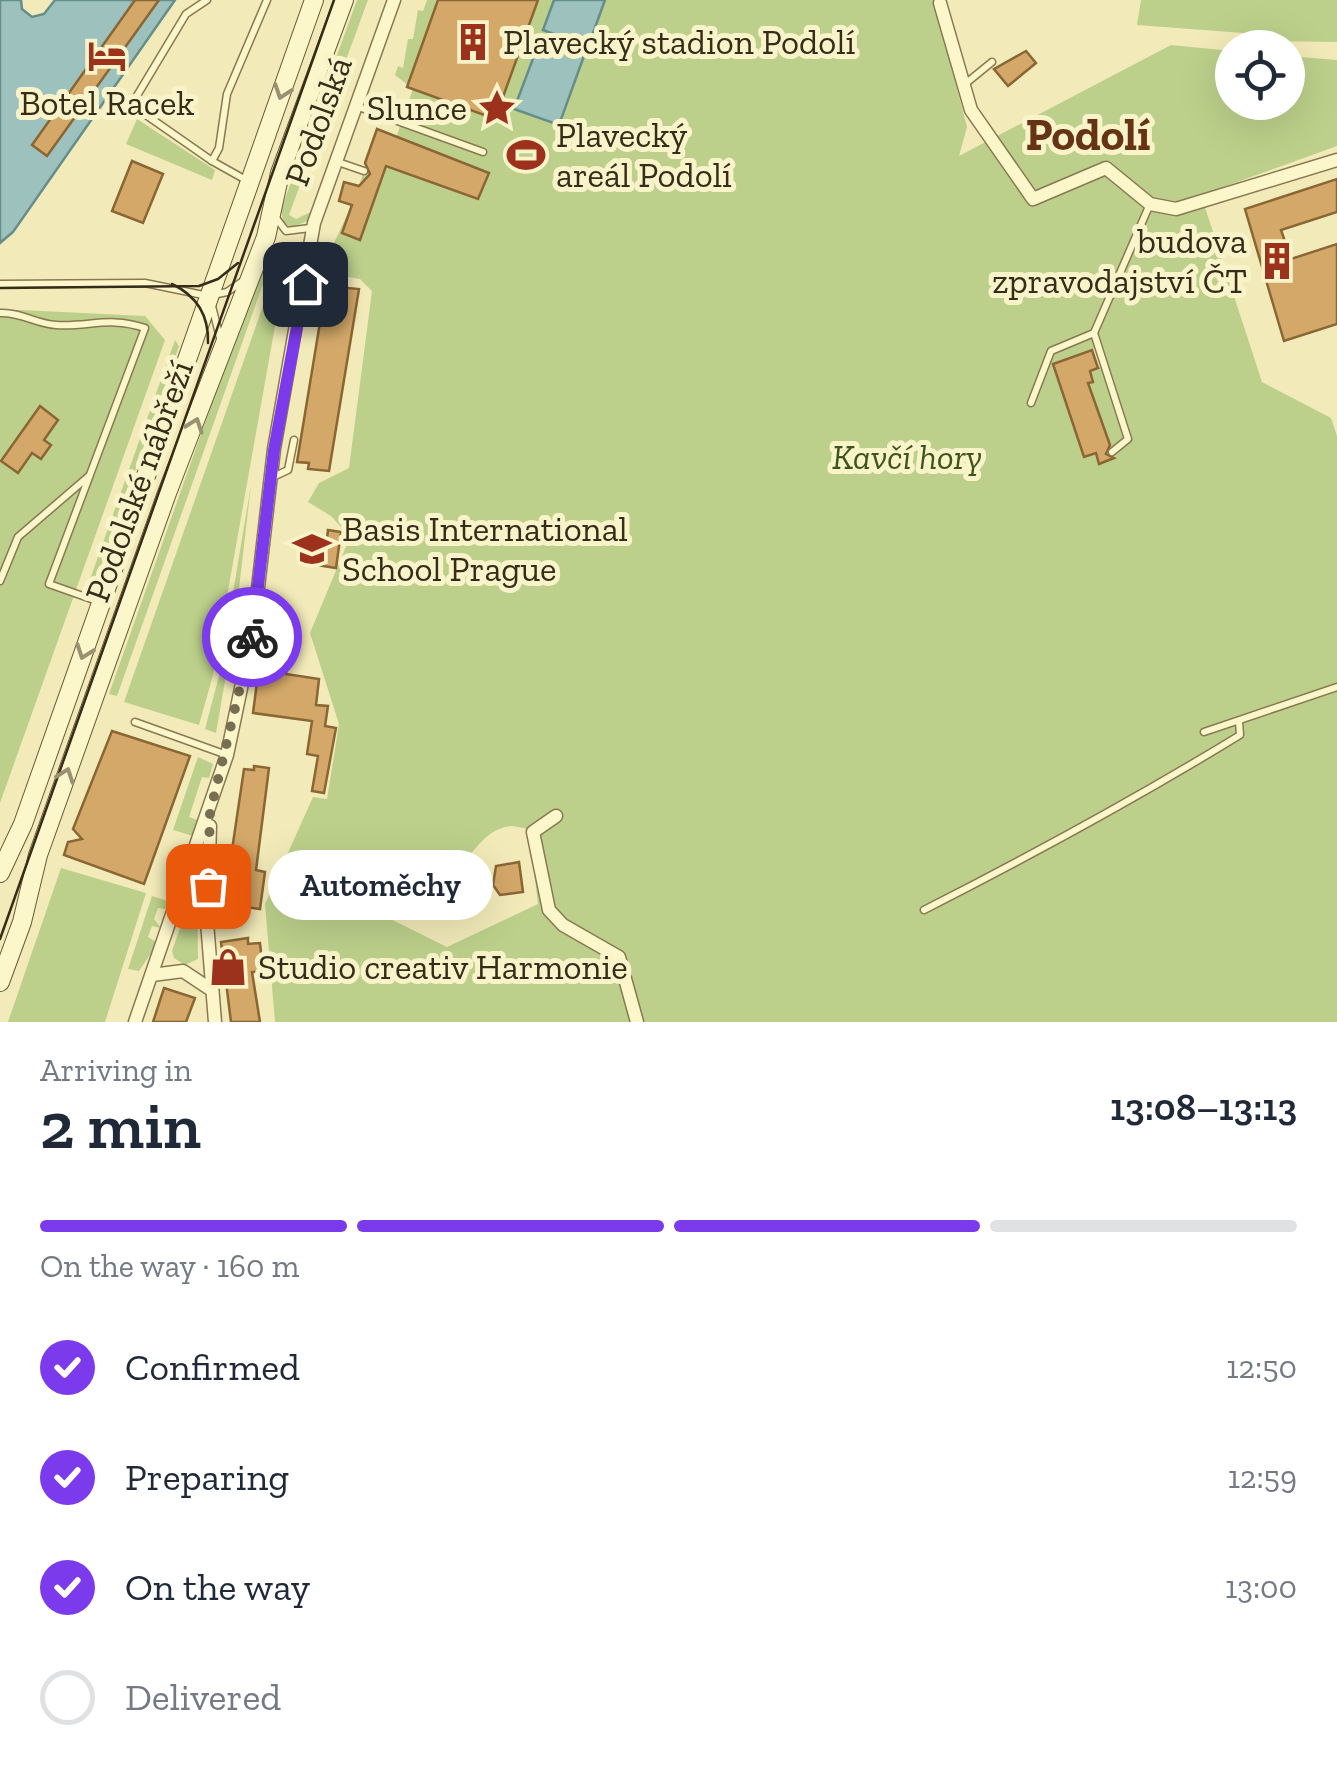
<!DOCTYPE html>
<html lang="en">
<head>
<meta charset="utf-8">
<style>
  :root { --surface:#fff; --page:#f6f6f7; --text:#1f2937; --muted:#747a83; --line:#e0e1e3; --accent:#7c3aed }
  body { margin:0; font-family:"Zilla Slab",serif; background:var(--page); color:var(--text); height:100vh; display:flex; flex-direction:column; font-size:38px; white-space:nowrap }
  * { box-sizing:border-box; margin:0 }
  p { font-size:32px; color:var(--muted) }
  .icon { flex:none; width:55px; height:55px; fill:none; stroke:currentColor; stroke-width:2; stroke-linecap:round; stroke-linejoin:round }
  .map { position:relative; height:1022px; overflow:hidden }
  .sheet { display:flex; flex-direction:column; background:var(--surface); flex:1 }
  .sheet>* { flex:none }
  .controls { position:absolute; left:1215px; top:30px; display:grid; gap:20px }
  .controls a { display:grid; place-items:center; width:90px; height:90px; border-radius:50%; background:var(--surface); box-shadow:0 10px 40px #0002; font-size:50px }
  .pin { position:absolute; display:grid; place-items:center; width:85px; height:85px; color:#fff; margin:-42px; border-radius:20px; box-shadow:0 5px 15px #0006 }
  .courier { position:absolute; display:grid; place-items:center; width:100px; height:100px; margin:-50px; border:8px solid #7c3aed; border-radius:50%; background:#fff; color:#222; box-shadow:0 2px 12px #0007 }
  .bubble { position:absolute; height:70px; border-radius:35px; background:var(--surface); box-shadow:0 10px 40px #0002; font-size:32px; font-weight:600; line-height:70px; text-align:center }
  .head em { font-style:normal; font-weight:600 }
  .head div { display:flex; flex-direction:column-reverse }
  .head { display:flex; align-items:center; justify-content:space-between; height:170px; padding:0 40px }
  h1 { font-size:65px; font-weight:600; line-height:75px }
  .bar { display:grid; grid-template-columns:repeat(4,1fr); gap:15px 10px; align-content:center; height:120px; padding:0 40px }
  .bar i { height:12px; border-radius:8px; background:var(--line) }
  .bar .active { background:var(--accent) }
  .bar p { grid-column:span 4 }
  ol { padding:0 40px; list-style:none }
  li { display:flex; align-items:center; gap:30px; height:110px }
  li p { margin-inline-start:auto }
  li .icon { padding:10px; border-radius:50%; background:var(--accent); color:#fff; stroke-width:4 }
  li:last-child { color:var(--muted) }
  li i { width:55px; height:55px; border:5px solid var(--line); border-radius:50% }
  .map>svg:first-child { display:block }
  .green { fill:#bcd08b; fill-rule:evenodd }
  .water { fill:#9dc1bd; stroke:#658e8b; stroke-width:2.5 }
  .building { fill:#d4a869; stroke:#8a6635; stroke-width:2.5 }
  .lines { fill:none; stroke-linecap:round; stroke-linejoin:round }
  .service-casing { stroke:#897852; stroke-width:9 }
  .minor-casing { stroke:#897852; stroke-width:15 }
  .secondary-casing { stroke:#6a5935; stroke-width:20 }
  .service { stroke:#fcf6cb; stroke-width:6 }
  .minor { stroke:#fcf6cb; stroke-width:12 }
  .secondary { stroke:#fcf6cb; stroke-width:18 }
  .tram { stroke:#362c19; stroke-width:2.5 }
  .oneway { stroke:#999172 }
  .done { stroke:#786e51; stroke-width:10; stroke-dasharray:0 18 }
  .route { stroke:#7c3aed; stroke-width:12 }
  .labels { text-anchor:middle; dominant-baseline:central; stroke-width:10; stroke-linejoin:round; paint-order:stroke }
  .poi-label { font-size:35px; fill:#362c19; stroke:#f8f3c8; text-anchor:start }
  .street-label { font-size:35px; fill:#362c19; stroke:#f8f3c8 }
  .park-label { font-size:35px; font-style:italic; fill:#3d541d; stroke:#f8f3c8 }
  .district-label { font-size:45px; font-weight:bold; fill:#663414; stroke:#f8f3c8 }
</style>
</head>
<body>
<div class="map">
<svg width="1337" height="1022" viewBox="0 0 1337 1022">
  <rect width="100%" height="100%" fill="#f2eab8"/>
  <g class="green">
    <polygon points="357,0 368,0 289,215 296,219 311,212 309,220 291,228 283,221 281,210"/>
    <path d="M 427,0 L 934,0 L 967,127 L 959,156 L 1171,45 L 1232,51 L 1232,102 L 1288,102 L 1288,56 L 1337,60 L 1337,146 L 1201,195 L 1262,382 L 1331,418 L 1337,436 L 1337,1022 L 275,1022 L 265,904 L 313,797 L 327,799 L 339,724 L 310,633 L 350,537 L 331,516 L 308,502 L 319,483 L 349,468 L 372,291 L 360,279 L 320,272 L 352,205 L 339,201 L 344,182 L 359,186 L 377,129 L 396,138 L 413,89 L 395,75 L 398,66 L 403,68 L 408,39 L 413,39 L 418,10 L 423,11 ZM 1094,349 L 1100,367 L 1090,371 L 1093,381 L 1088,383 L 1114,458 L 1100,464 L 1096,453 L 1084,457 L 1054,364 ZM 512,826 L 529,829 L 538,904 L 447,947 L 348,898 C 382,890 423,895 453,872 C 474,856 483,828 512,826 Z"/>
    <polygon points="1141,0 1337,0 1337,42 1270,41 1270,35 1137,25"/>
    <polygon points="137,119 215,170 212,180 126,144"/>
    <polygon points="288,253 213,675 199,725 124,702 277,266"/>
    <polygon points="263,259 269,267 117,696 109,694"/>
    <polygon points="0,309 145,316 165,340 0,803"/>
    <polygon points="175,340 179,346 96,581 88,585"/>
    <polygon points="251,485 237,606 246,612 246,620 236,620 234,637 243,642 242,649 230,652 216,733 205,729 219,676"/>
    <polygon points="198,757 213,764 209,778 202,777 189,817 200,821 193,836 173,830"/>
    <polygon points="61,868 146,893 105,1022 8,1022"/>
    <polygon points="197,879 198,959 185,965 174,958 172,951"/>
    <polygon points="152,896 171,902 171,910 158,908 154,919 161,928 152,926 148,937 158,943 139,971 128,969"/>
  </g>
  <g class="water">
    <polygon points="0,0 21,0 22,9 32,17 44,14 55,0 175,0 13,232 0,243"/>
    <polygon points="554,0 605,0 588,47 543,30"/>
    <polygon points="540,40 584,56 559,125 514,109"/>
  </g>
  <g class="building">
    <polygon points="135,0 159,0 47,156 32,145"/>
    <polygon points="438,0 538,0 495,119 407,87"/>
    <polygon points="1026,51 1036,63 1008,86 994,69"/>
    <polygon points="377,129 489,173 478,199 386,166 360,240 342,233 352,205 339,201 344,182 359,186 370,174 365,163"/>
    <polygon points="132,161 163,174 143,223 112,211"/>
    <polygon points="1337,179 1337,212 1281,230 1291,259 1337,244 1337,324 1284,341 1245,209"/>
    <polygon points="326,286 359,289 329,471 308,469 309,463 297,462"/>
    <polygon points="1092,350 1098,368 1090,371 1093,382 1088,383 1110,445 1106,454 1114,458 1099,464 1096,453 1084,457 1053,364"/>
    <polygon points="40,406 58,420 44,440 51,445 41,459 32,453 18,473 1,461"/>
    <polygon points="328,530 341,532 336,568 298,562 302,537 327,538"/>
    <polygon points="264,628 291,632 286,674 319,679 316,705 328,706 325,726 336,728 324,793 312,791 318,756 307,754 312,721 253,713"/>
    <polygon points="112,731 190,756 144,884 64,855 68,842 82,839 73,829"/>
    <polygon points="254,766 269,768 256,870 265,872 260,909 224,904 244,769 254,770"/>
    <polygon points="519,862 523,892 500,895 493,885 496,866"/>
    <polygon points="248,938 248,944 260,943 263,971 252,972 260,1022 231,1022 221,942"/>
    <polygon points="164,988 195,998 186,1022 153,1022"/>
  </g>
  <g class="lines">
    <g class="service-casing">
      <g id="service">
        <polyline points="207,0 186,14 135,99 136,108 212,161 219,148 227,94 267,0"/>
        <polyline points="965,84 992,62"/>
        <polyline points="356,106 483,152"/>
        <polyline points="212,161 246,180"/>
        <polyline points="335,161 364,171"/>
        <polyline points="276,218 286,231 310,228"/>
        <polyline points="0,284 145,283 208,296 227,292 243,281"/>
        <polyline points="211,302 220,338"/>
        <path d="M 0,313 C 21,312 36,324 56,325 C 90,327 109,316 145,328 L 49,584 L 97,601"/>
        <polyline points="1094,333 1128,439 1112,452"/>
        <polyline points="1031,403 1051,351 1094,333 1150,204"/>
        <polyline points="273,477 288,470 294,440"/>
        <polyline points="0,581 18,537 89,476"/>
        <polyline points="135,722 227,755"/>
        <polyline points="1204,732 1337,687"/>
        <path d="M 924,910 C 1032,855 1137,798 1240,735 L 1239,721"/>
      </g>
    </g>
    <g class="minor-casing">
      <g id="minor">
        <polyline points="940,3 971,110 1033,199 1106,168 1150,204 1176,209 1337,160"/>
        <polyline points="556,816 533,832 549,910 563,925 619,957 637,1022"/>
        <polyline points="210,826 207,922 215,1022"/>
        <polyline points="152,975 183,971 210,989"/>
        <polyline points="135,1022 227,755 253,631 274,449 314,223 394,0"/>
      </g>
    </g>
    <g class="secondary-casing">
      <g id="secondary">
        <polyline points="0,873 23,824 314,0"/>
        <polyline points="0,982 22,922 38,855 167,493 266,237 280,173 344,0"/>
      </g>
    </g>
    <use href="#service" class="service"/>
    <use href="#minor" class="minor"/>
    <use href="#secondary" class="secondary"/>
    <g class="tram">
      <path d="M 172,284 C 197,296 209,315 208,343"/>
      <polyline points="0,288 199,286 218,279 238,263"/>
      <polyline points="0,939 334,0"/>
    </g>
  </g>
  <defs><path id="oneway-chevron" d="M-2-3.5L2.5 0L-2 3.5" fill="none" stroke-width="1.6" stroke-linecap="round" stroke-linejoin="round" transform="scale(2.5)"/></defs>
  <g class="oneway">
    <use href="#oneway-chevron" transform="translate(282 92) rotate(109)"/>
    <use href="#oneway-chevron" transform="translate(195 425) rotate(-70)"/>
    <use href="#oneway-chevron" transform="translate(84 652) rotate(110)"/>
    <use href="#oneway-chevron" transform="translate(66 775) rotate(-70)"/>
  </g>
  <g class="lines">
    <polyline class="done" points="208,886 210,813 252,637"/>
    <polyline class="route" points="252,637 274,450 305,284"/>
  </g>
  <defs>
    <g id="building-bare" transform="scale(3)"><path d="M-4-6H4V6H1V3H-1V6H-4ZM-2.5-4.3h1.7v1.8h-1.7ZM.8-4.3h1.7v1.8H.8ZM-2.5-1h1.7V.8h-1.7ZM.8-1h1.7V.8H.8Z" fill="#9d321c" stroke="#f8f3c8" stroke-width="2.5" paint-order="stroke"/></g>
    <g id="hotel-bare" transform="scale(3)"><path d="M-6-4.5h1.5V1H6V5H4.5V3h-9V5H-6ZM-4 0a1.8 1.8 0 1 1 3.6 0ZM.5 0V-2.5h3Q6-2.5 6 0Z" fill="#9d321c" stroke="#f8f3c8" stroke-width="2.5" paint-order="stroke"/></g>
    <g id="sight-bare" transform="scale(3)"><path d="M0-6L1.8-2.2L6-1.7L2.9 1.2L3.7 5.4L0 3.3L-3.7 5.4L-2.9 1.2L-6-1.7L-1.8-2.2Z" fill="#9d321c" stroke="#f8f3c8" stroke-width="2.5" paint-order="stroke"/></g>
    <g id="stadium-bare" transform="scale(3)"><path d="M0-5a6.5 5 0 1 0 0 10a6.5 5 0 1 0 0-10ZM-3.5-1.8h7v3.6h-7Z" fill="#9d321c" stroke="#f8f3c8" stroke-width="2.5" paint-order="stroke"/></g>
    <g id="school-bare" transform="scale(3)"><path d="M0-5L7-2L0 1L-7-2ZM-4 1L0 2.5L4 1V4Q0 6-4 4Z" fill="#9d321c" stroke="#f8f3c8" stroke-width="2.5" paint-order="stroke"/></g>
    <g id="shop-bare" transform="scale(3)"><path d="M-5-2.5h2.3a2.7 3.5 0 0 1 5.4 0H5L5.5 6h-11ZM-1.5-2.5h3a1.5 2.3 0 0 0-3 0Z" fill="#9d321c" stroke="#f8f3c8" stroke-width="2.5" paint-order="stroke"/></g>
  </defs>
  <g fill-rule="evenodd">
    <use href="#building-bare" x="473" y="42"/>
    <use href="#hotel-bare" x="107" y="56"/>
    <use href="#sight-bare" x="497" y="108"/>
    <use href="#stadium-bare" x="526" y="155"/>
    <use href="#building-bare" x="1277" y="261"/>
    <use href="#school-bare" x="312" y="549"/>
    <use href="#shop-bare" x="228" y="967"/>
  </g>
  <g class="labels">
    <g class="poi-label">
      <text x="503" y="42">Plavecký stadion Podolí</text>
      <text x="107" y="103" text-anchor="middle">Botel Racek</text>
      <text x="467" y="108" text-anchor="end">Slunce</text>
      <text x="556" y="135">Plavecký<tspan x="556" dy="40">areál Podolí</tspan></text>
      <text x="1247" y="241" text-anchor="end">budova<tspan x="1247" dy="40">zpravodajství ČT</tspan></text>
      <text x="342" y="529">Basis International<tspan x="342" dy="40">School Prague</tspan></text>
      <text x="258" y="967">Studio creativ Harmonie</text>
    </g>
    <g class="street-label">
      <text transform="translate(318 121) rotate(-70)">Podolská</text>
      <text transform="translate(139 481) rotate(-70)">Podolské nábřeží</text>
    </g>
    <g class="park-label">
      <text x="907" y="457">Kavčí hory</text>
    </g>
    <g class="district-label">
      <text x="1088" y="135">Podolí</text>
    </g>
  </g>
</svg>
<div class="controls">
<a><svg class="icon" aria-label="locate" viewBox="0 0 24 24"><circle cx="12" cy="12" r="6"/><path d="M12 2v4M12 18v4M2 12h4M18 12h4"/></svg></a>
</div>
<div class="pin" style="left:208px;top:886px;background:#ea580c"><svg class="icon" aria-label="bag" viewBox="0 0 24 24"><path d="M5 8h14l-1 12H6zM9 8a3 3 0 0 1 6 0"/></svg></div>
<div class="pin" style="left:305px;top:284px;background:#1f2937"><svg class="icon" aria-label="home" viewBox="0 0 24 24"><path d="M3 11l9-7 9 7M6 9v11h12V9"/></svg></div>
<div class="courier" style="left:252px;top:637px"><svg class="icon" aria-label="bike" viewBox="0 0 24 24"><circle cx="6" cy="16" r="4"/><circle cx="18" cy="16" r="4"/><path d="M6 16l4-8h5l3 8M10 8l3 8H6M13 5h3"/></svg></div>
<div class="bubble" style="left:268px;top:850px;width:225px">Automěchy</div>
</div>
<section class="sheet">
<div class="head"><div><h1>2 min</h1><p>Arriving in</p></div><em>13:08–13:13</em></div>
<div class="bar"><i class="active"></i><i class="active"></i><i class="active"></i><i></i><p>On the way · 160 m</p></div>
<ol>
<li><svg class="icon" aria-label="check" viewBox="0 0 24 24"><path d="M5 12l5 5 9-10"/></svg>Confirmed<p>12:50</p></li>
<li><svg class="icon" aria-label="check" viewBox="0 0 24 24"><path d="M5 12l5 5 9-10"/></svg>Preparing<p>12:59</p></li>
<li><svg class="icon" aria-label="check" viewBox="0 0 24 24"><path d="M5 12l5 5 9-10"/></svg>On the way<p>13:00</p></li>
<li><i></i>Delivered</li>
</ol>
</section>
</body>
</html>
